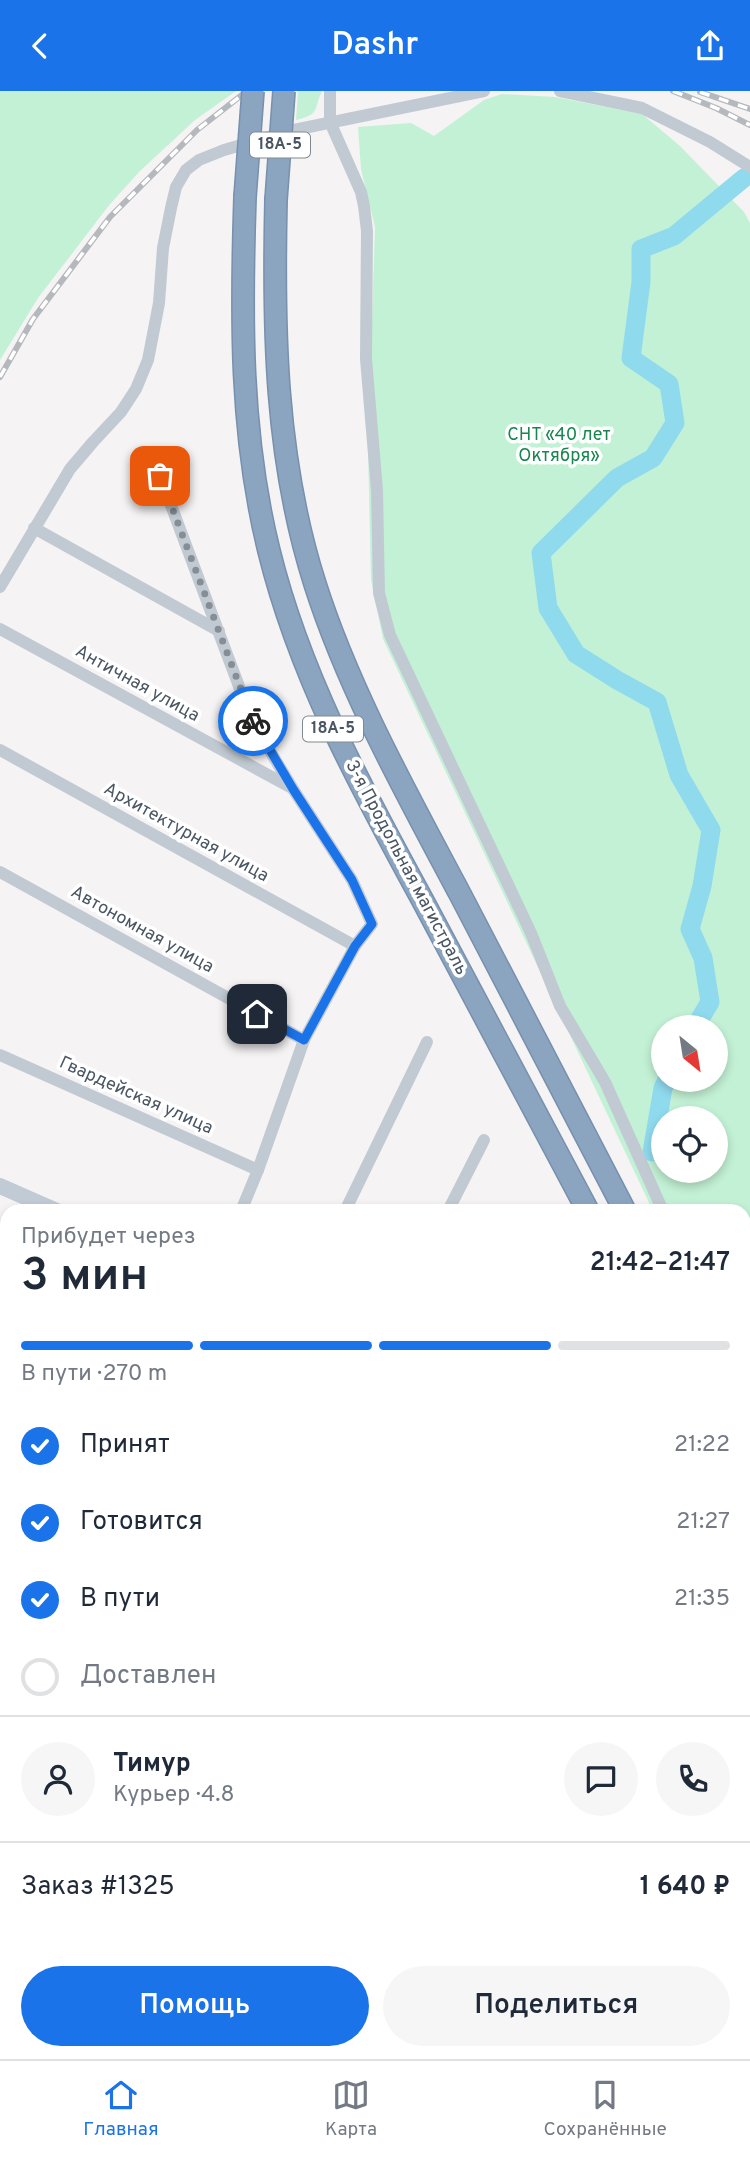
<!DOCTYPE html>
<html lang="ru">
<head>
<meta charset="utf-8">
<style>
  :root { --surface:#fff; --page:#f6f6f7; --text:#1f2937; --muted:#747a83; --line:#e0e1e3; --accent:#1a73e8 }
  body { margin:0; font-family:Overpass,sans-serif; background:var(--page); color:var(--text); height:100vh; display:flex; flex-direction:column; font-size:26px; white-space:nowrap }
  * { box-sizing:border-box; margin:0 }
  p { font-size:23px; color:var(--muted) }
  .icon { flex:none; width:38px; height:38px; fill:none; stroke:currentColor; stroke-width:2; stroke-linecap:round; stroke-linejoin:round }
  .map { position:relative; flex:1; overflow:hidden }
  .side { position:absolute; left:0px; top:1113px; width:751px; height:856px; display:flex; flex-direction:column; background:var(--surface); border-radius:21px 21px 0 0; box-shadow:0 4px 10px #0003 }
  .side>* { flex:none }
  .needle { width:46px; rotate:150deg }
  .buttons { position:absolute; left:651px; top:924px; display:grid; gap:14px }
  .buttons a { display:grid; place-items:center; width:77px; height:77px; border-radius:50%; background:var(--surface); box-shadow:0 4px 10px #0003; font-size:35px }
  .pin { position:absolute; display:grid; place-items:center; width:60px; height:60px; color:#fff; margin:-30px; border-radius:14px; box-shadow:0 4px 10px #0006 }
  .courier { position:absolute; display:grid; place-items:center; width:70px; height:70px; margin:-35px; border:5px solid #1a73e8; border-radius:50%; background:#fff; color:#222; box-shadow:0 2px 9px #0007 }
  .overview em { font-style:normal; font-weight:600 }
  .overview div { display:flex; flex-direction:column-reverse }
  .overview { display:flex; align-items:center; justify-content:space-between; height:119px; padding:0 21px }
  h1 { font-size:46px; font-weight:600; line-height:52px }
  .bar { display:grid; grid-template-columns:repeat(4,1fr); gap:10px 7px; align-content:center; height:84px; padding:0 21px }
  .bar i { height:9px; border-radius:5px; background:var(--line) }
  .bar .current { background:var(--accent) }
  .bar p { grid-column:span 4 }
  .line { display:flex; align-items:center; gap:18px; padding:0 21px; border-top:2px solid var(--line) }
  .line div { flex:1 }
  .round { display:grid; place-items:center; flex:none; width:74px; height:74px; border-radius:37px; background:var(--page) }
  ol { padding:0 21px; list-style:none }
  li { display:flex; align-items:center; gap:21px; height:77px }
  li p { margin-inline-start:auto }
  li .icon { padding:7px; border-radius:50%; background:var(--accent); color:#fff; stroke-width:4 }
  li:last-child { color:var(--muted) }
  li i { width:38px; height:38px; border:4px solid var(--line); border-radius:50% }
  .button { display:flex; gap:14px; margin-top:auto; padding:14px 21px }
  .button a { flex:1; height:80px; border-radius:42px; background:var(--accent); color:#fff; font-size:28px; font-weight:600; line-height:80px; text-align:center }
  .button a+a { background:var(--page); color:var(--text) }
  header { display:flex; justify-content:space-between; align-items:center; height:91px; padding:0 21px; background:var(--accent); color:#fff; font-size:32px; font-weight:600 }
  .tabs { display:flex; justify-content:space-around; align-items:center; height:98px; border-top:2px solid var(--line); background:var(--surface); font-size:19px; color:var(--muted) }
  .tabs a { display:grid; justify-items:center; gap:4px }
  .tabs .current { color:var(--accent) }
  .map>svg:first-child { display:block }
  .green { fill:#c3f1d5; fill-rule:evenodd }
  .lines { fill:none; stroke-linecap:round; stroke-linejoin:round }
  .river { stroke:#90daee; stroke-width:19 }
  .highway-casing { stroke:#7690ad; stroke-width:24 }
  .street { stroke:#c1cad2; stroke-width:12 }
  .secondary { stroke:#c1cbd6; stroke-width:16 }
  .highway { stroke:#8ba5c1; stroke-width:21 }
  .rail-casing { stroke:#b5b8bd; stroke-width:6 }
  .rail { stroke:#fff; stroke-width:3.5; stroke-dasharray:10; stroke-linecap:butt }
  .highway-bridge-casing { stroke:#7690ad; stroke-width:24; stroke-linecap:butt }
  .highway-bridge { stroke:#8ba5c1; stroke-width:21 }
  .done { stroke:#868d94; stroke-width:7; stroke-dasharray:0 12.6 }
  .route { stroke:#1a73e8; stroke-width:9 }
  .labels { text-anchor:middle; dominant-baseline:central; stroke-width:7; stroke-linejoin:round; paint-order:stroke }
  .shield { fill:#fff; stroke:#808990; stroke-width:2 }
  .shield-label { font-size:16px; font-weight:bold; fill:#4a5661 }
  .park-label { font-size:18px; fill:#17864f; stroke:#fff }
  .street-label { font-size:18px; fill:#4a5661; stroke:#fff }
</style>
</head>
<body>
<header><svg class="icon" aria-label="back" viewBox="0 0 24 24"><path d="M15 5l-7 7 7 7"/></svg>Dashr<svg class="icon" aria-label="share" viewBox="0 0 24 24"><path d="M12 15V3M7 8l5-5 5 5M5 13v7h14v-7"/></svg></header>
<div class="map">
<svg width="750" height="1968" viewBox="0 0 750 1968">
  <rect width="100%" height="100%" fill="#f5f3f3"/>
  <g class="green">
    <polygon points="0,0 236,0 195,29 140,80 110,113 38,207 0,269"/>
    <path d="M 298,0 L 322,0 C 313,19 321,23 296,29 Z"/>
    <path d="M 502,3 L 555,6 L 642,23 L 680,55 L 744,121 L 750,132 L 750,1308 L 744,1296 L 744,1120 L 653,1120 L 383,548 L 371,489 L 368,357 L 375,136 L 361,78 L 358,36 L 411,32 L 434,45 L 484,9 ZM 663,936 L 716,936 L 716,989 L 663,989 ZM 663,1027 L 716,1027 L 716,1080 L 663,1080 Z"/>
  </g>
  <g class="lines">
    <g class="river">
      <polyline points="695,936 710,911 703,867 690,838 702,795 711,739 679,684 657,611 617,589 576,563 548,517 541,462 617,387 653,367 675,332 669,293 631,267 641,191 641,158 674,145 744,87"/>
      <polyline points="652,1061 663,997 667,989"/>
      <polyline points="115,1962 116,1968"/>
    </g>
    <g class="highway-casing">
      <g id="highway">
        <path d="M 245,106 C 241,226 240,343 269,460 C 300,586 362,698 423,810 C 478,913 533,1017 588,1120"/>
        <path d="M 276,109 C 273,238 275,368 315,493 C 349,600 408,705 461,805 C 516,909 570,1015 625,1120"/>
        <polyline points="744,1348 750,1360"/>
        <polyline points="744,1411 750,1423"/>
      </g>
    </g>
    <g class="street">
      <polyline points="330,0 330,31 361,101 364,115 367,140 366,268 377,399 379,502 390,544 531,842 560,915 605,991 663,1120"/>
      <polyline points="560,0 642,17 710,51 750,76"/>
      <polyline points="160,385 252,630 293,698 352,789 372,833 355,855 304,949 258,1079 241,1120"/>
      <polyline points="34,437 219,540"/>
      <polyline points="0,496 70,378 93,351 121,321 136,298 148,269 159,212 163,157 171,117 176,96 186,79 199,69 224,59 289,40 484,0"/>
      <polyline points="0,538 292,697"/>
      <polyline points="0,659 355,855"/>
      <polyline points="0,781 304,949"/>
      <polyline points="0,964 258,1079"/>
      <polyline points="345,1120 427,951"/>
      <polyline points="448,1120 484,1049"/>
      <polyline points="744,1181 750,1168"/>
      <polyline points="0,1243 7,1227"/>
      <polyline points="0,1268 7,1271"/>
      <polyline points="744,1284 750,1296"/>
      <polyline points="0,1403 7,1406"/>
      <polyline points="0,1533 7,1536"/>
      <polyline points="0,1663 7,1666"/>
      <polyline points="744,1672 750,1663"/>
      <polyline points="0,1769 7,1758"/>
      <polyline points="538,1968 541,1962"/>
    </g>
    <g class="secondary">
      <polyline points="0,1095 57,1120"/>
      <polyline points="744,1591 750,1598"/>
    </g>
    <use href="#highway" class="highway"/>
    <g class="rail-casing">
      <g id="rail">
        <polyline points="673,0 716,17 750,34"/>
        <polyline points="700,1 750,18"/>
        <polyline points="0,286 33,228 110,126 197,39 247,0"/>
      </g>
    </g>
    <use href="#rail" class="rail"/>
    <g class="highway-bridge-casing">
      <g id="highway-bridge">
        <polyline points="245,106 253,0"/>
        <polyline points="276,109 284,0"/>
      </g>
    </g>
    <use href="#highway-bridge" class="highway-bridge"/>
  </g>
  <g class="lines">
    <polyline class="done" points="160,385 253,630"/>
    <polyline class="route" points="253,630 293,698 352,789 372,833 355,855 304,949 257,923"/>
  </g>
  <g class="labels">
    <g class="shield">
      <rect x="250" y="41.5" width="60" height="25" rx="5"/>
      <rect x="303" y="625.5" width="60" height="25" rx="5"/>
    </g>
    <g class="shield-label">
      <text x="280" y="54">18А-5</text>
      <text x="333" y="638">18А-5</text>
    </g>
    <g class="park-label">
      <text x="559" y="344">СНТ «40 лет<tspan x="559" dy="21">Октября»</tspan></text>
    </g>
    <g class="street-label">
      <text transform="translate(137 593) rotate(29)">Античная улица</text>
      <text transform="translate(186 742) rotate(29)">Архитектурная улица</text>
      <text transform="translate(406 777) rotate(62)">3-я Продольная магистраль</text>
      <text transform="translate(142 839) rotate(29)">Автономная улица</text>
      <text transform="translate(136 1005) rotate(24)">Гвардейская улица</text>
    </g>
  </g>
</svg>
<div class="buttons">
<a><svg class="needle" viewBox="-14 -14 28 28"><path d="M0-13l5 13h-10z" fill="#e53935"/><path d="M0 13l5-13h-10z" fill="#747a83"/></svg></a>
<a><svg class="icon" aria-label="locate" viewBox="0 0 24 24"><circle cx="12" cy="12" r="6"/><path d="M12 2v4M12 18v4M2 12h4M18 12h4"/></svg></a>
</div>
<div class="pin" style="left:160px;top:385px;background:#ea580c"><svg class="icon" aria-label="bag" viewBox="0 0 24 24"><path d="M5 8h14l-1 12H6zM9 8a3 3 0 0 1 6 0"/></svg></div>
<div class="pin" style="left:257px;top:923px;background:#1f2937"><svg class="icon" aria-label="home" viewBox="0 0 24 24"><path d="M3 11l9-7 9 7M6 9v11h12V9"/></svg></div>
<div class="courier" style="left:253px;top:630px"><svg class="icon" aria-label="bike" viewBox="0 0 24 24"><circle cx="6" cy="16" r="4"/><circle cx="18" cy="16" r="4"/><path d="M6 16l4-8h5l3 8M10 8l3 8H6M13 5h3"/></svg></div>
<section class="side">
<div class="overview"><div><h1>3 мин</h1><p>Прибудет через</p></div><em>21:42–21:47</em></div>
<div class="bar"><i class="current"></i><i class="current"></i><i class="current"></i><i></i><p>В пути · 270 m</p></div>
<ol>
<li><svg class="icon" aria-label="check" viewBox="0 0 24 24"><path d="M5 12l5 5 9-10"/></svg>Принят<p>21:22</p></li>
<li><svg class="icon" aria-label="check" viewBox="0 0 24 24"><path d="M5 12l5 5 9-10"/></svg>Готовится<p>21:27</p></li>
<li><svg class="icon" aria-label="check" viewBox="0 0 24 24"><path d="M5 12l5 5 9-10"/></svg>В пути<p>21:35</p></li>
<li><i></i>Доставлен</li>
</ol>
<div class="line" style="height:126px"><a class="round"><svg class="icon" aria-label="person" viewBox="0 0 24 24"><circle cx="12" cy="8" r="4"/><path d="M4 21q1-7 8-7t8 7"/></svg></a><div><b>Тимур</b><p>Курьер · 4.8</p></div><a class="round"><svg class="icon" aria-label="chat" viewBox="0 0 24 24"><path d="M4 5h16v11H9l-5 4z"/></svg></a><a class="round"><svg class="icon" aria-label="phone" viewBox="0 0 24 24"><path d="M5 4h4l2 5-3 2q2 4 5 5l2-3 5 2v4C11 20 4 13 5 4z"/></svg></a></div>
<div class="line" style="height:91px"><div>Заказ #1325</div><b>1 640 ₽</b></div>
<div class="button"><a>Помощь</a><a>Поделиться</a></div>
</section>
</div>
<nav class="tabs">
<a class="current"><svg class="icon" aria-label="home" viewBox="0 0 24 24"><path d="M3 11l9-7 9 7M6 9v11h12V9"/></svg>Главная</a>
<a><svg class="icon" aria-label="map" viewBox="0 0 24 24"><path d="M3 6l6-2 6 2 6-2v14l-6 2-6-2-6 2zM9 4v14M15 6v14"/></svg>Карта</a>
<a><svg class="icon" aria-label="saved" viewBox="0 0 24 24"><path d="M7 4h10v16l-5-4-5 4z"/></svg>Сохранённые</a>
</nav>
</body>
</html>
